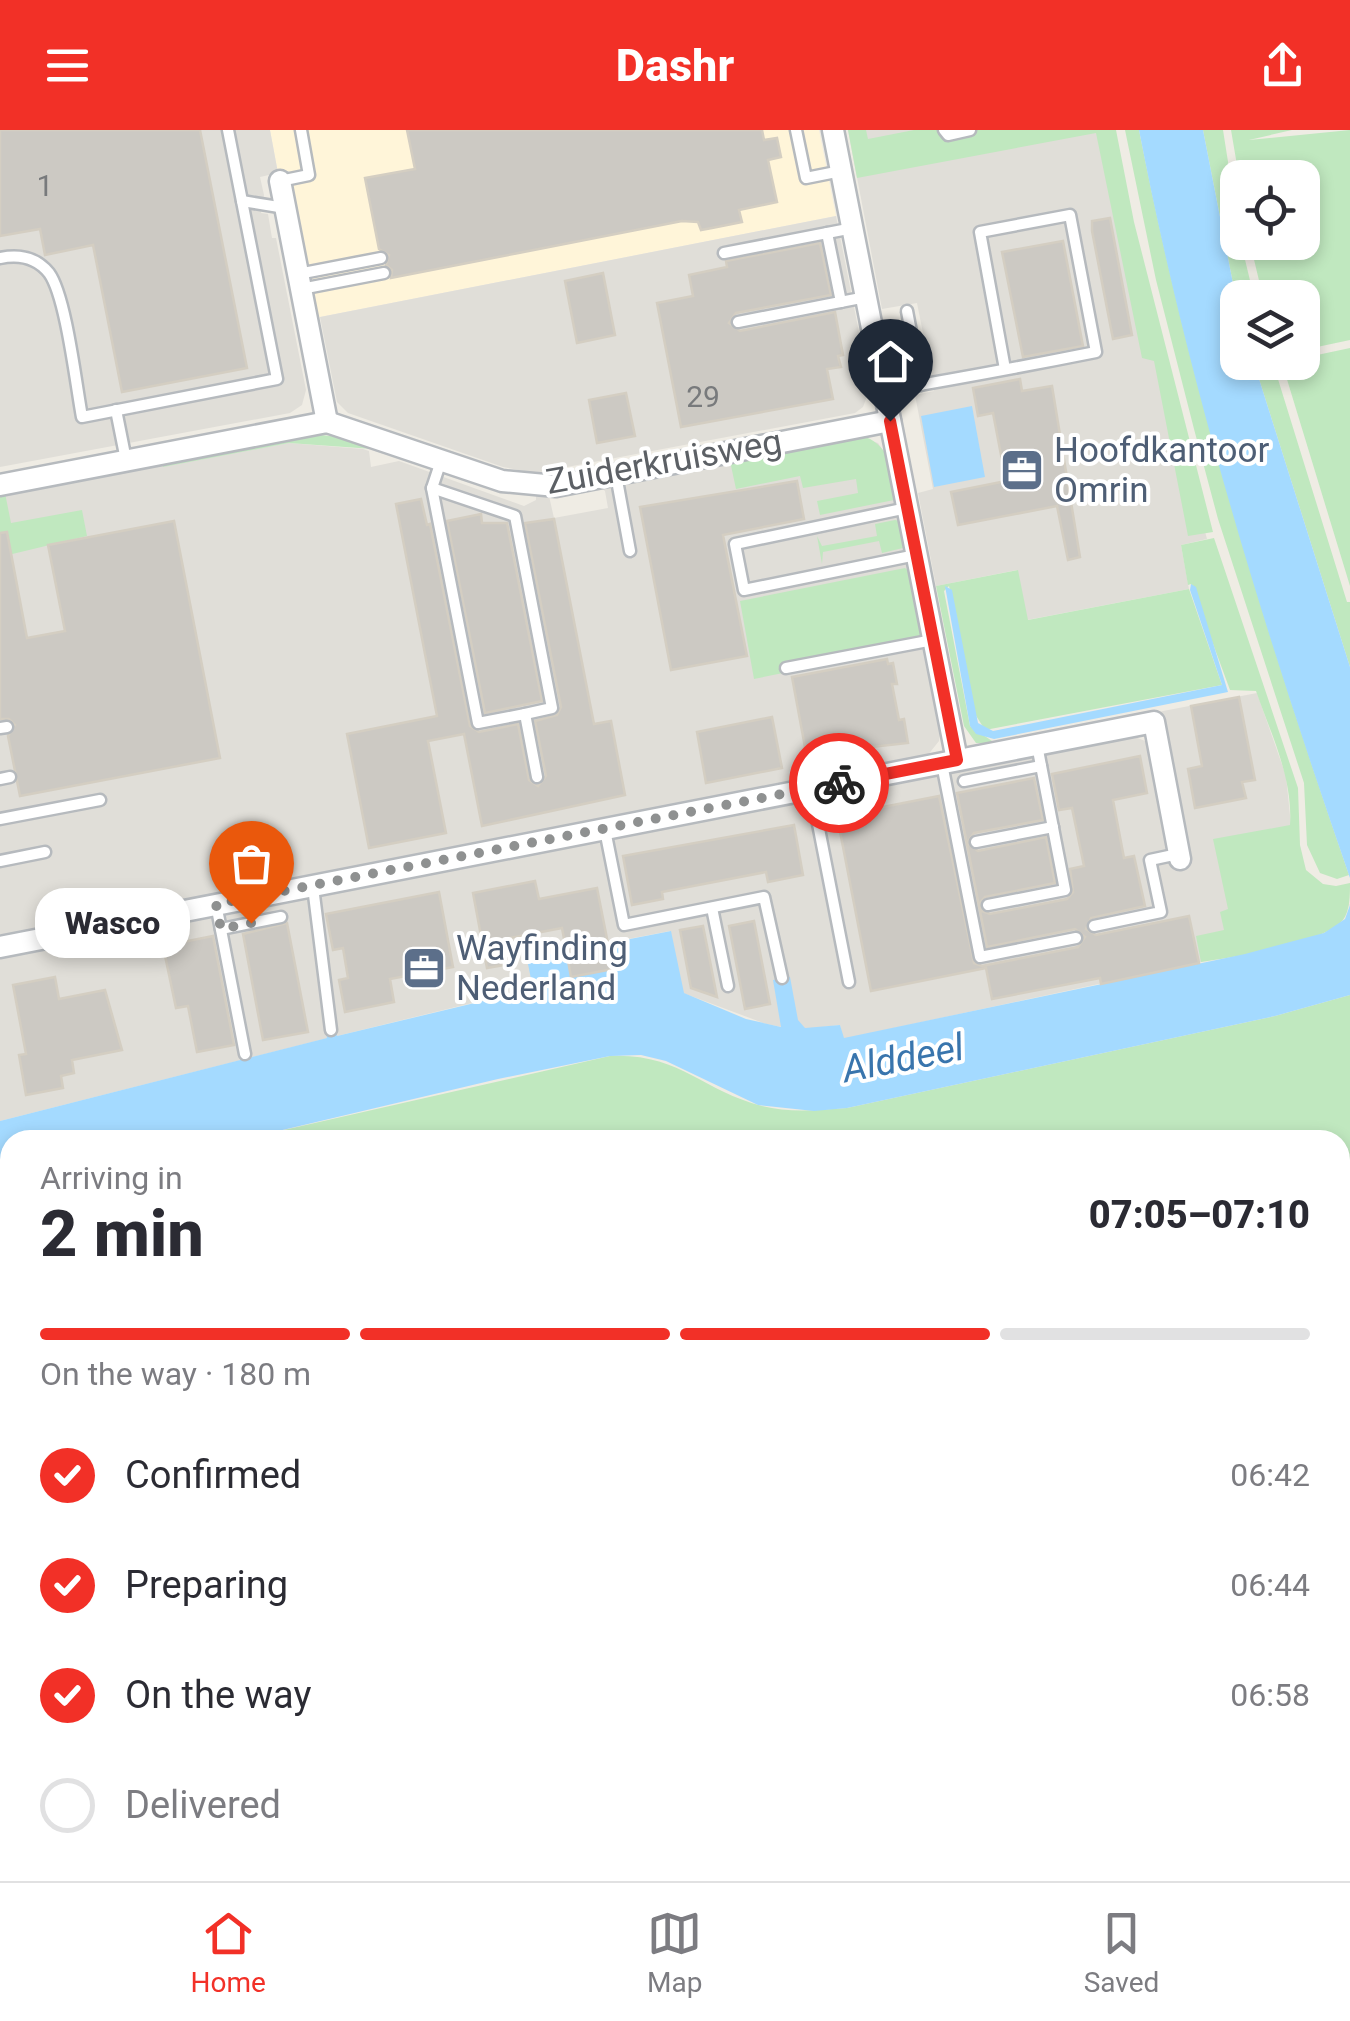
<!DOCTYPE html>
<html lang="en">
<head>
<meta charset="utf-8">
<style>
  :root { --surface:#fff; --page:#f7f7f7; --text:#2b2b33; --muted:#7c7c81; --line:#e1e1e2; --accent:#f23027 }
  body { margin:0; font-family:Roboto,sans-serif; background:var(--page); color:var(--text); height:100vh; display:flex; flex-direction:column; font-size:38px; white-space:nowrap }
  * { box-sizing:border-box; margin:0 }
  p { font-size:32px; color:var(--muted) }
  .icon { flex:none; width:55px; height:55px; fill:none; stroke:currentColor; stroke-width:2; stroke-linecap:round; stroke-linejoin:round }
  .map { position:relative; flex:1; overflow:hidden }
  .details { position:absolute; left:0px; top:1000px; width:1350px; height:752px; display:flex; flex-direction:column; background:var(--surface); border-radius:30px 30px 0 0; box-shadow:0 5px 15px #0003 }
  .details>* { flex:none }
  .tools { position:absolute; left:1220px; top:30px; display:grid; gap:20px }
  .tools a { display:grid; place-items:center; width:100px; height:100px; border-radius:20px; background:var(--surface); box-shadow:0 5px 15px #0003; font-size:50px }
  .pin { position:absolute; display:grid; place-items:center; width:85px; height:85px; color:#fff; margin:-102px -42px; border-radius:50% 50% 50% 0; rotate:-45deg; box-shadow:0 0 10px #0007 }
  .pin .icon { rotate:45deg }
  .courier { position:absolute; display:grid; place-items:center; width:100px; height:100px; margin:-50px; border:8px solid #f23027; border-radius:50%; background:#fff; color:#222; box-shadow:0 2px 12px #0007 }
  .bubble { position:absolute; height:70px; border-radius:30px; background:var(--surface); box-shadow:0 5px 15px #0003; font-size:32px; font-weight:800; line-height:70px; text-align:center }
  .headline em { font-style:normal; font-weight:800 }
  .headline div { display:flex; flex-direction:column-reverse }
  .headline { display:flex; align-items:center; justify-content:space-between; height:170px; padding:0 40px }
  h1 { font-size:65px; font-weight:800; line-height:75px }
  .bar { display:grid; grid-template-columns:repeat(4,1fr); gap:15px 10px; align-content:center; height:120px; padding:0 40px }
  .bar i { height:12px; border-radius:8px; background:var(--line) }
  .bar .active { background:var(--accent) }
  .bar p { grid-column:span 4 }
  ol { padding:0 40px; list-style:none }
  li { display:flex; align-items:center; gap:30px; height:110px }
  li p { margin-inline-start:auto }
  li .icon { padding:10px; border-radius:50%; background:var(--accent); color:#fff; stroke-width:4 }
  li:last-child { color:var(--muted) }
  li i { width:55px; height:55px; border:5px solid var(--line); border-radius:50% }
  header { display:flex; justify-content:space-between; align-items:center; height:130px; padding:0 40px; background:var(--accent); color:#fff; font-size:45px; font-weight:800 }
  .tab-bar { display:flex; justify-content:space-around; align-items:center; height:140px; border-top:2px solid var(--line); background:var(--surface); font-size:28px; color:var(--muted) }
  .tab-bar a { display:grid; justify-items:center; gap:5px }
  .tab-bar .active { color:var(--accent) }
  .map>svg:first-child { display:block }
  .commercial { fill:#fff5d9 }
  .industrial { fill:#e0ded8 }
  .green { fill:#c0e8bf }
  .water { fill:#a4daff }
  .building { fill:#ccc9c3; stroke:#d4cec2; stroke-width:2.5 }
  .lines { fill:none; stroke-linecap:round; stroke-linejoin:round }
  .service-casing { stroke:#b6babe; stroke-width:15 }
  .minor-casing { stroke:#b6babe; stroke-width:25 }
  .service { stroke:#fff; stroke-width:10 }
  .minor { stroke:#fff; stroke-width:20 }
  .done { stroke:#8f9191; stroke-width:10; stroke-dasharray:0 18 }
  .route { stroke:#f23027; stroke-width:12 }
  .labels { text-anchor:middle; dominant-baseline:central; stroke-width:8; stroke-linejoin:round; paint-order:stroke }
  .number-label { font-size:30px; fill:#787a7c }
  .service-label { font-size:35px; fill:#4e5e75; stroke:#fff; text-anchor:start }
  .street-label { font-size:35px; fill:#5c6065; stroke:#fff }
  .water-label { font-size:38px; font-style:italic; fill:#3975ad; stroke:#fff }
</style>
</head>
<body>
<header><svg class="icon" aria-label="menu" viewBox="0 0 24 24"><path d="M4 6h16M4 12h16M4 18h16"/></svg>Dashr<svg class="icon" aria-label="share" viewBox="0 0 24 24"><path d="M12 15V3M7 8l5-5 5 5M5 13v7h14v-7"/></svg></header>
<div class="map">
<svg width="1350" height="1751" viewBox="0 0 1350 1751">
  <rect width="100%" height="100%" fill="#efece4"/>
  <polygon class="commercial" points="270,0 819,0 836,86 315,188 289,41 278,43"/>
  <g class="industrial">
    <polygon points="0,0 270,0 278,43 260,47 264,65 261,83 268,84 272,108 276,108 306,260 302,275 290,283 0,337"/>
    <polygon points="848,0 1109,0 1155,214 1207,409 1181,415 1189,459 1027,490 1017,440 936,456 918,363 933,359 915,265 934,261 925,213 917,173 882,179"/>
    <polygon points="836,86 870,258 863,277 855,283 535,343 503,337 348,283 337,272 320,187"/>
    <polygon points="856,306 878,313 888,328 941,596 939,611 927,626 11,806 0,804 0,364 289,313 363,319 369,321 371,337 399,331 524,376 536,370 536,366 549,366 554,388 608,378 605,361 599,356"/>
    <polygon points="1257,563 1286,646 1291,695 1302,745 1350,775 1201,832 843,909 840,895 805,899 798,891 782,892 782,897 766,894 683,863 670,801 528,828 533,858 337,906 335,900 328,908 0,991 0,829 1130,605 1145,611 1152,619 1187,731 1158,582"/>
  </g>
  <g class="green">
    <polygon points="848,0 866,0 868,9 914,0 1116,0 1134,92 1213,402 1188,406 1154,231 1142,228 1096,3 857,48"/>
    <path d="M 1125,0 L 1139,0 C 1189,254 1265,500 1349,745 L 1337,749 L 1320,743 L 1307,715 L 1304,653 L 1218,389 L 1194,299 L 1156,150 Z"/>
    <polygon points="1203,0 1223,0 1237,89 1238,112 1241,113 1254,167 1238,168 1237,174"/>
    <polygon points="1231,0 1292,0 1249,10 1350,0 1350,210 1303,220 1302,168 1263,167 1250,113 1302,112 1302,48 1239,47"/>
    <polygon points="1350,218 1350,456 1282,233 1302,232 1303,228"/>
    <polygon points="1254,233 1273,233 1347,472 1350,472 1350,537"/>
    <polygon points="311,304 340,307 373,319 289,313 163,337 162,333"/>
    <path d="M 862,306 C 889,313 897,344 894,370 L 820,385 L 817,371 L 858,363 L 856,349 L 803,358 L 800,346 L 736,359 L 730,331 Z"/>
    <polygon points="5,363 11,393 82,380 87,406 0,427 0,364"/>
    <polygon points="895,390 900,391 903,418 882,423 879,411 823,422 822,434 817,406 822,416 877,406 875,394"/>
    <path d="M 1214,408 L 1298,658 L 1300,715 L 1306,740 L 1323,754 L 1336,756 L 1350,753 C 1350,765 1350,781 1343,790 C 1319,816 1236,826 1201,832 L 1196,806 L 1224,800 L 1220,782 L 1228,779 L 1213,709 L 1290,695 C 1293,648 1271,604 1256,561 L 1230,560 L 1191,454 L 1188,455 L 1181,415 Z"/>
    <polygon points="905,438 910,442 922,502 919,508 782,535 783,543 754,549 740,471"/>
    <polygon points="1018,440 1028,490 1189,459 1222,555 985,600 975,584 949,456 944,461 970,596 995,613 976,613 964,596 936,456"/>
    <path d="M 1350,865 L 1350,1083 L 1340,1085 L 1340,1010 L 240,1010 L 610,926 C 680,923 702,961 762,976 C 789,983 819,980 847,978 L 1275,886 Z"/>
    <polygon points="10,1070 10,1439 0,1441 0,1073"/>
    <polygon points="1350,1094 1350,1467 1340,1469 1340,1096"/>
    <polygon points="10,1448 10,1613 0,1597 0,1450"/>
    <polygon points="1350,1505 1350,1683 1340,1684 1340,1506"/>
    <polygon points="10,1675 10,1742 784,1743 732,1751 0,1751 0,1676"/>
    <polygon points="1350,1691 1350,1751 804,1751 881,1742 1340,1742 1340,1692"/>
  </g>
  <g class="water">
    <path d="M 1139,0 L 1203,0 L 1237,174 L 1238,232 L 1254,233 L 1350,537 L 1350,748 C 1265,503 1188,255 1139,0 Z"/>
    <polygon points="972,276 985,347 934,357 921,286"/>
    <polygon points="1191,454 1196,457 1228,562 994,609 976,604 970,596 945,456 952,460 978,593 993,601 1222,555 1190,460"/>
    <polygon points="1350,775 1350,865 1275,886 847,978 814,981 758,975 666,931 641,925 610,926 498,949 240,1010 10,1010 10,1070 0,1073 0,991 327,908 326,902 335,899 337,906 533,859 527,829 671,801 684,863 746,889 781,897 773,850 790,847 798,890 805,898 840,895 844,908 1245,824 1324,803 1345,789"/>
  </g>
  <g class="building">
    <polygon points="0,0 200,0 247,238 122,262 93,115 45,125 40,99 0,106"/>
    <polygon points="407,0 762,0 764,10 777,8 781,27 768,30 777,72 739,80 742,92 712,98 701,100 698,92 682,91 391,148 392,140 386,135 389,125 379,119 365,48 415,39"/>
    <polygon points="1110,88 1132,205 1113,209 1092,101 1092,91"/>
    <polygon points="1063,111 1083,216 1023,227 1002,122"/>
    <polygon points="820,113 831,165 736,183 729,193 740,201 835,182 843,225 838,226 841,237 827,239 833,269 681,297 657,173 693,166 689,145 727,137 726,131"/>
    <polygon points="603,143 615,205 577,213 565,151"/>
    <polygon points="1020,249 1022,261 1052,256 1080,427 1068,430 1057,376 958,395 951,362 1006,351 993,283 978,286 973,258"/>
    <polygon points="626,263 635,306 597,313 589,270"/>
    <polygon points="797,351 804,389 723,405 747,526 671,540 640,377"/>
    <polygon points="421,369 427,395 430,394 470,596 479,602 518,594 529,650 538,656 546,646 535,591 557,585 561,577 525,393 554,389 594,594 611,591 625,665 482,696 464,604 428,611 446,703 369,718 347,604 437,586 396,374"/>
    <polygon points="481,384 482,393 507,393 542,571 485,583 447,391"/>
    <polygon points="174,391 220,628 20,666 8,606 15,595 9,589 0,589 0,403 7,402 27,508 65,501 48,415"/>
    <polygon points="887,529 888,534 893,533 897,554 892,554 899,590 904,589 908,613 845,620 847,625 813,632 812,627 807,628 792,547"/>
    <polygon points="1239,567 1255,650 1242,652 1246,668 1195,678 1188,639 1202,636 1191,576"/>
    <polygon points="772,587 782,638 706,653 697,602"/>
    <polygon points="1140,626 1147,663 1113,670 1124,728 1134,726 1145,776 1091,788 1086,799 1096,805 1189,786 1199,833 1101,854 1100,848 992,869 986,838 871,861 837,686 939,666 974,833 982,836 1078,817 1085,807 1075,799 987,817 957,663 1034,648 1043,690 974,703 967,713 978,721 1046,707 1055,753 985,767 980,773 982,781 990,784 1067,769 1073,762 1070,739 1084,736 1072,678 1059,680 1052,644"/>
    <polygon points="794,695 803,745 768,752 766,742 662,762 663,769 632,775 623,726"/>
    <polygon points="535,751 539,769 597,758 613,839 571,847 562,798 510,808 515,833 487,838 473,763"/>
    <polygon points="439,762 453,837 390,849 394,872 345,882 339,850 348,848 343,818 333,820 326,784"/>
    <polygon points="754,791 770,874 745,879 729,796"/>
    <polygon points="287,793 308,902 263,910 243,804"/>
    <polygon points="703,796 709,826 717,867 691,858 680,800"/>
    <polygon points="213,806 234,915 197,922 188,876 176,878 163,816"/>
    <polygon points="55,847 59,869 105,860 122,920 72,930 74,943 61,946 63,958 26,965 19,925 26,924 13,855"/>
  </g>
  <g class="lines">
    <g class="service-casing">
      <g id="service">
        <polyline points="796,0 806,48 841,41"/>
        <polyline points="944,0 948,5 970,0"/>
        <polyline points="280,51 309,45 301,0"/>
        <polyline points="242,71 285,78"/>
        <polyline points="827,103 841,172"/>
        <polyline points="724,123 853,98"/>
        <path d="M 0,128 C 19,124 36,127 49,143 C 66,166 76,255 82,287 L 277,249 L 228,0"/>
        <polyline points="298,144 381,128"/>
        <polyline points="301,159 384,143"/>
        <polyline points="907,181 921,255"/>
        <polyline points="738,192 866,167"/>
        <path d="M 885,261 C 955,249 1026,236 1096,222 L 1070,85 L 980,102 L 1005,239"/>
        <polyline points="116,280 126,330"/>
        <polyline points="441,331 432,358 478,593 525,584"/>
        <polyline points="616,345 630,421"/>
        <polyline points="432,358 515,386 552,578 525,584 537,647"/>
        <polyline points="907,378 735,414 744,460 916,425"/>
        <polyline points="786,538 933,510"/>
        <polyline points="0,598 7,597"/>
        <polyline points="942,634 980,827 1076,808"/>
        <polyline points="0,649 10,647"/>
        <polyline points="964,651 1041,636"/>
        <polyline points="811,658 849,852"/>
        <polyline points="0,689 100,670"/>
        <polyline points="605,700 624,795 764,767 782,848"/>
        <polyline points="976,712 1053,697"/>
        <polyline points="0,731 45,722"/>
        <polyline points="313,757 331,900"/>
        <polyline points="216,774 245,924"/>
        <polyline points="988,775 1065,760 1037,615"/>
        <polyline points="712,778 728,856"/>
        <polyline points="1094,796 1161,782 1150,730 1178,724"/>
        <polyline points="221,799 281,787"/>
        <polyline points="1340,1488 1350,1486"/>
        <polyline points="0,1618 10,1625"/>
      </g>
    </g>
    <g class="minor-casing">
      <g id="minor">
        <polyline points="833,0 957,630"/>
        <polyline points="280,51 327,292"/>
        <polyline points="0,355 327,292 502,351 556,356 890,291"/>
        <polyline points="0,817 1154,592 1180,729"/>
      </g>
    </g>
    <use href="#service" class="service"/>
    <use href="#minor" class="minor"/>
  </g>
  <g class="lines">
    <polyline class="done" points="251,793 221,799 216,774 839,653"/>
    <polyline class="route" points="839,653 957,630 890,291"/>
  </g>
  <defs>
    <g id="office-square" transform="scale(2.25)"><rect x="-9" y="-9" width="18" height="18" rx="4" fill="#5c6f8a" stroke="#fff"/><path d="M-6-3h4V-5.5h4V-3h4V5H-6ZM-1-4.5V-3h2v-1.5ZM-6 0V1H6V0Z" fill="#fff"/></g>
  </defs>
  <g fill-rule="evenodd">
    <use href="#office-square" x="1022" y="340"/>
    <use href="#office-square" x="424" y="838"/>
  </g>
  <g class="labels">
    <g class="number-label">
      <text x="45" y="55">1</text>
      <text x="703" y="266">29</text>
    </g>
    <g class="service-label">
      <text x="1054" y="320">Hoofdkantoor<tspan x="1054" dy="40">Omrin</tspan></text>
      <text x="456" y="818">Wayfinding<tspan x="456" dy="40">Nederland</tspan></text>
    </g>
    <g class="street-label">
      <text transform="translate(664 332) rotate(-10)">Zuiderkruisweg</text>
    </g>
    <g class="water-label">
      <text transform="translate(903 928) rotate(-11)">Alddeel</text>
    </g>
  </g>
</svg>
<div class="tools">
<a><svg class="icon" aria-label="locate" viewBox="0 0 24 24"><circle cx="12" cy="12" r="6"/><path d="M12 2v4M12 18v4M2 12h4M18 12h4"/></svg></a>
<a><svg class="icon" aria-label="layers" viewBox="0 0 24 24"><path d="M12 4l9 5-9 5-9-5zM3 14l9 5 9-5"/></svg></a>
</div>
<div class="pin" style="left:251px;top:793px;background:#ea580c"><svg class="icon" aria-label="bag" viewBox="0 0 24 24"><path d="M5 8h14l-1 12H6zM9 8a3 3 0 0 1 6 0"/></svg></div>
<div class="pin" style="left:890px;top:291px;background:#1f2937"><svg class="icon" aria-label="home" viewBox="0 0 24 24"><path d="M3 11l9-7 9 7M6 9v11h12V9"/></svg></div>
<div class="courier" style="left:839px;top:653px"><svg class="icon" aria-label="bike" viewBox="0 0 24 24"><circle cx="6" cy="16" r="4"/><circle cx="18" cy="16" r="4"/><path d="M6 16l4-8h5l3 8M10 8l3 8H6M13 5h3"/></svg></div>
<div class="bubble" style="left:35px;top:758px;width:155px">Wasco</div>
<section class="details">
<div class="headline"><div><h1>2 min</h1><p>Arriving in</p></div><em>07:05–07:10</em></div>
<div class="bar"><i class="active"></i><i class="active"></i><i class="active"></i><i></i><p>On the way · 180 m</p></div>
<ol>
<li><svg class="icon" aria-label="check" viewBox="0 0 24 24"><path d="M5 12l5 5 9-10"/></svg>Confirmed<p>06:42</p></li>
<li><svg class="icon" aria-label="check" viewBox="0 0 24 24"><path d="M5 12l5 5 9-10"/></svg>Preparing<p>06:44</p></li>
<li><svg class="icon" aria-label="check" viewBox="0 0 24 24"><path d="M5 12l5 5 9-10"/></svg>On the way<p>06:58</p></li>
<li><i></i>Delivered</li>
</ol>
</section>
</div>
<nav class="tab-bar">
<a class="active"><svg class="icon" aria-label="home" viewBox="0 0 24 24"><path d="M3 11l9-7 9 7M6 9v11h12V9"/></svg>Home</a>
<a><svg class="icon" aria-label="map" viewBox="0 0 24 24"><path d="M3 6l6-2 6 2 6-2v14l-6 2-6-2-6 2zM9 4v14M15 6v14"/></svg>Map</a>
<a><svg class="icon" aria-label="saved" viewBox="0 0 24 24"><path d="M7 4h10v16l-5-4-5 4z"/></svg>Saved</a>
</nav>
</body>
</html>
